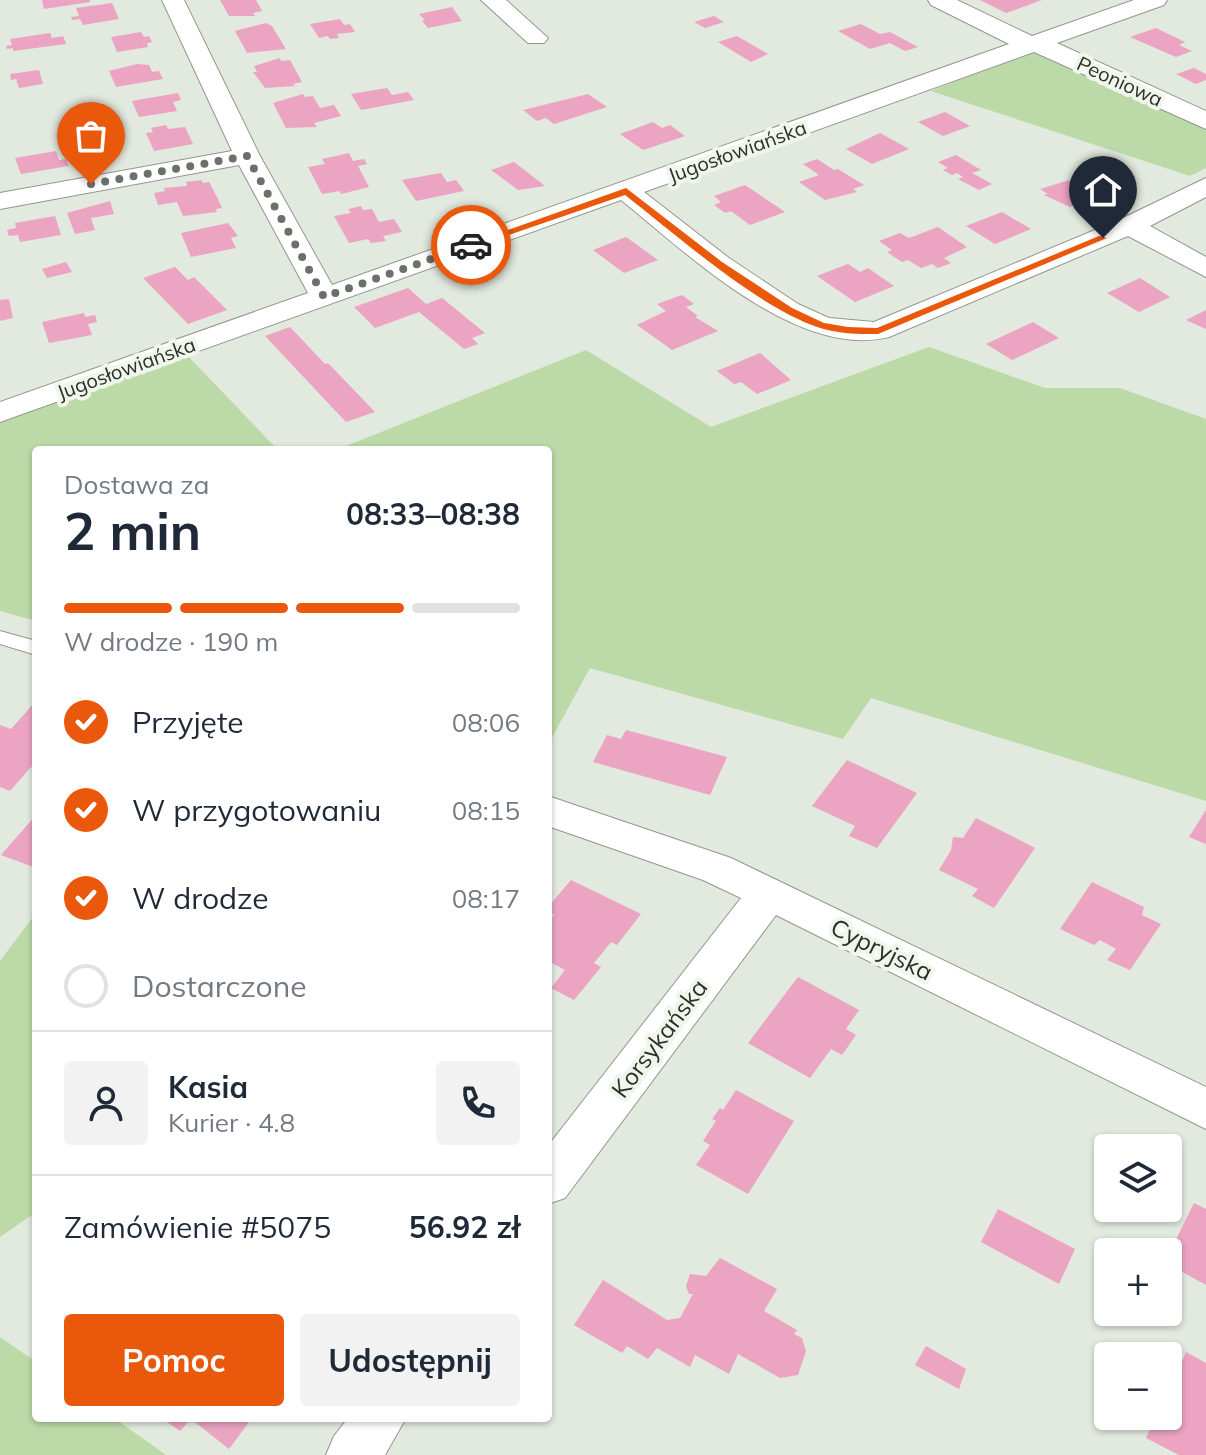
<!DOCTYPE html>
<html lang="pl">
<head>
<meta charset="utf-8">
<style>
  :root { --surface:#fff; --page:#f2f2f3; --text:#1f2937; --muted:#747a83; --line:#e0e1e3; --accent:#ea580c }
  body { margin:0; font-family:Mulish,sans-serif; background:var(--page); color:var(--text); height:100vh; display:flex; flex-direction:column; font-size:30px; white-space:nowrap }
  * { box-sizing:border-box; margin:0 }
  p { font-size:26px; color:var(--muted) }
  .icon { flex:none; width:44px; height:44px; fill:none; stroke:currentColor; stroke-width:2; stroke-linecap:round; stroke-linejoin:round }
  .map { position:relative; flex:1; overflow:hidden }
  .side { position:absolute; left:32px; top:446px; width:520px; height:976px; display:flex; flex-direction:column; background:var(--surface); border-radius:8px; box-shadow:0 2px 6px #0004 }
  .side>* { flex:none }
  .tools { position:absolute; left:1094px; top:1134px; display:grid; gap:16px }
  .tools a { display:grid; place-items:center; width:88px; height:88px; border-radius:8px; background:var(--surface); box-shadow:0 2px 6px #0004; font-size:40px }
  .pin { position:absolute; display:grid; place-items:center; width:68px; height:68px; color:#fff; margin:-82px -34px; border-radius:50% 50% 50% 0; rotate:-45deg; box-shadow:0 0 8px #0007 }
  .pin .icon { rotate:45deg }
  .courier { position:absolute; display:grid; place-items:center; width:80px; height:80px; margin:-40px; border:6px solid #ea580c; border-radius:50%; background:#fff; color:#222; box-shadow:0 2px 10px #0007 }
  .head em { font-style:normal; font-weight:700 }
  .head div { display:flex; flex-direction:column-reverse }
  .head { display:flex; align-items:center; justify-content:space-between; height:136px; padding:0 32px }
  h1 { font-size:52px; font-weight:700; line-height:60px }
  .bar { display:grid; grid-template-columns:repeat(4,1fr); gap:12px 8px; align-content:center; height:96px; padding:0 32px }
  .bar i { height:10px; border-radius:6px; background:var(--line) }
  .bar .on { background:var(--accent) }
  .bar p { grid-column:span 4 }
  .line { display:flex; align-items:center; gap:20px; padding:0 32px; border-top:2px solid var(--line) }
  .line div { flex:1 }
  .round { display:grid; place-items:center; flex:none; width:84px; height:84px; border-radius:8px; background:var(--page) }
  ol { padding:0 32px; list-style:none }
  li { display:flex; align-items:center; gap:24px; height:88px }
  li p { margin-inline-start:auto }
  li .icon { padding:8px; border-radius:50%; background:var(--accent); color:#fff; stroke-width:4 }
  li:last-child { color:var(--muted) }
  li i { width:44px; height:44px; border:4px solid var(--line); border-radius:50% }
  .primary-button { display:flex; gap:16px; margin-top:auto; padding:16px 32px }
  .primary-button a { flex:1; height:92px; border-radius:8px; background:var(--accent); color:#fff; font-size:32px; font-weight:700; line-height:92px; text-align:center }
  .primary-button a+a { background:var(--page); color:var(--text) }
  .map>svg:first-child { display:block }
  .green { fill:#bcdaa7 }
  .building { fill:#eba4c1 }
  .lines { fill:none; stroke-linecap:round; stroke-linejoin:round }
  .service-casing { stroke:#92988e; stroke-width:2 }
  .minor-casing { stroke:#92988e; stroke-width:2 }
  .service { fill:#fff; fill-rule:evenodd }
  .minor { fill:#fff; fill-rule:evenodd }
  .route { fill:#ea580c }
  .done { stroke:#6c706a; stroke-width:8; stroke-dasharray:0 14.4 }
  .labels { text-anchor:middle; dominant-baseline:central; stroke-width:8; stroke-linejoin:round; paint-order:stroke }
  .far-street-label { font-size:20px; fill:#2d2f2b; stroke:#eff6eb }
  .street-label { font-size:24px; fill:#2d2f2b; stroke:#eff6eb }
</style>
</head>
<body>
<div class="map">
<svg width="1206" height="1455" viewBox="0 0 1206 1455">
  <rect width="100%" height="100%" fill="#e2e9de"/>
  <g class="green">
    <polygon points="1040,52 1206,128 1206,168 1190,176 931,91 1024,54"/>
    <polygon points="929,347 1045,388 1120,388 1206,419 1206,801 871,698 843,739 590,668 548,745 548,450 336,450 586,350 711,427"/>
    <polygon points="187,355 278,450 36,450 36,621 0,611 0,423"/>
    <polygon points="36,913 36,1212 0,1237 0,961"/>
    <polygon points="0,1337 36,1362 36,1418 114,1418 166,1455 0,1455"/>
  </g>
  <g class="building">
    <polygon points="42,0 90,0 90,2 44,9"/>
    <polygon points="220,0 256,0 262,11 253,13 255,16 229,16"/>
    <polygon points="980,0 1042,0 1006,13"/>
    <polygon points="112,3 119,19 83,25 80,19 72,20 71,17 79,16 76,8"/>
    <polygon points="452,7 462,21 428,28 422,21 425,20 419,14"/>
    <polygon points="714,16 724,22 705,28 694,22"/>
    <polygon points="340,19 344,25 350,24 355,32 337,34 339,38 330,39 328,36 319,38 310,24"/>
    <polygon points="266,23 272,26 286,49 247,53 235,31"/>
    <polygon points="861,24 880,34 890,32 918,47 905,51 890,43 870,49 838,31"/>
    <polygon points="1156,28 1185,42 1179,45 1192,51 1176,57 1130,37"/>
    <polygon points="141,32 144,37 149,36 152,42 147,43 148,47 117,52 111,37"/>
    <polygon points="50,33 52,38 63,36 66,44 13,51 13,48 7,49 6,46 12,45 10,39"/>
    <polygon points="737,36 768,54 751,62 718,42"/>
    <polygon points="280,58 281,61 290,60 302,82 293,84 295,86 265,88 253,72 257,72 254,66"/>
    <polygon points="137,64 149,65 152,72 159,71 163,79 116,87 109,71"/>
    <polygon points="1194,68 1206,74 1206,80 1196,84 1176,74"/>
    <polygon points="39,70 43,84 19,88 16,79 11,80 10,74"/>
    <polygon points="387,88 392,95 408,92 414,100 361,110 351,94"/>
    <polygon points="178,93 181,100 173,102 177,111 139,117 132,101"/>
    <polygon points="303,94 305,97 313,96 320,108 334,105 341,116 314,123 317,127 286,128 273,103"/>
    <polygon points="588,94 607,107 554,124 546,118 537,121 523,110"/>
    <polygon points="945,112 970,126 943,136 918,122"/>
    <polygon points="106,122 109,130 71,137 68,128"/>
    <polygon points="653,122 662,128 670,125 685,136 643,150 620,134"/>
    <polygon points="166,125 168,129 185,127 193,144 154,151 146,133 153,132 151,128"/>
    <polygon points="880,133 909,149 872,164 846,149"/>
    <polygon points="56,151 59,160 66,159 69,166 21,174 15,158"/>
    <polygon points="349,153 353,161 364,159 367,164 358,166 369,187 341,194 340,191 322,194 308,167 325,164 322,159"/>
    <polygon points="956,155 981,170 972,173 992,184 979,190 958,179 963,177 957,173 952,175 943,170 948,168 938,162"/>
    <polygon points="817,159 834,170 838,169 864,185 853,189 857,192 825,200 799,182 819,175 803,164"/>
    <polygon points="514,162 545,186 518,190 491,170"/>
    <polygon points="441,173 447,182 456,180 464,191 416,201 402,180"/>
    <polygon points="1086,175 1107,186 1088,194 1094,197 1070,207 1044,195 1048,194 1040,189"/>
    <polygon points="201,180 203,183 209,182 216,195 222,208 216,209 217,212 183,216 177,202 158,205 154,193 165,191 164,188 187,186 186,182"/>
    <polygon points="745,185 785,212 750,225 731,211 725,213 714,205 721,202 714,196"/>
    <polygon points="110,201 114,214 91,218 95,230 75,234 67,213"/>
    <polygon points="361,206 363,210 372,209 379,222 394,219 402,232 383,236 386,241 371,243 368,239 349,243 334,216 351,213 348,209"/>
    <polygon points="1002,212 1031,229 995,244 966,226"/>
    <polygon points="55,216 61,235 20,242 18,235 9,236 7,230 16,228 15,223"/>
    <polygon points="228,223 238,236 231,238 236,248 191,257 181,233"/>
    <polygon points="938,227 967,247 944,258 951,263 938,268 932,264 921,268 908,260 902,262 887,252 892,250 879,241 900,233 909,238"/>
    <polygon points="626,237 658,260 624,273 593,250"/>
    <polygon points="66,262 72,272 47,278 42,269"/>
    <polygon points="848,264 860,272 868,268 894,286 855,302 817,276"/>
    <polygon points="175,267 188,280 194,277 227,310 188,324 143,278"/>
    <polygon points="1140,278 1170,297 1139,312 1107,293"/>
    <polygon points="408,288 426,304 442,298 485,333 472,338 478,344 464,349 419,312 375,328 354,307"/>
    <polygon points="682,295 694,304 686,307 698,316 695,317 718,331 672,350 637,325 666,311 657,304"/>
    <polygon points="9,299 13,318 0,321 0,300"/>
    <polygon points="1206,310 1206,329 1186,320"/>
    <polygon points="84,313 85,317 95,315 97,322 88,324 92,335 49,343 42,322"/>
    <polygon points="1033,322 1059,338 1012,360 986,344"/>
    <polygon points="290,327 325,364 328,363 375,412 346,422 265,336"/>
    <polygon points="760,353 791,380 757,394 741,382 734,384 717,371"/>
    <polygon points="36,701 36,769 31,767 10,791 0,787 0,725 11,729"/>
    <polygon points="626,730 727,757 710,795 593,762 607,735 621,739"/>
    <polygon points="847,760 917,793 877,848 849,836 855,826 812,806"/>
    <polygon points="1206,810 1206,844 1189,837"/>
    <polygon points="36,815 36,868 1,855"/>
    <polygon points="976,818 1035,848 994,908 972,896 978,889 939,870 951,850 953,837 963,838"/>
    <polygon points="571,880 641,914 617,945 611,942 594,963 601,967 574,1000 551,988 565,970 548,961 548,922 554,915 548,912 548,907"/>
    <polygon points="1092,882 1144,907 1142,915 1161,924 1130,970 1107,960 1116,949 1100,940 1094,945 1060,929"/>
    <polygon points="798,977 859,1010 846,1029 856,1035 842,1055 831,1049 810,1078 748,1043"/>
    <polygon points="736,1090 794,1121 748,1194 696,1165 710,1145 703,1141 716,1121 712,1119 720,1108 723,1110"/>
    <polygon points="1194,1203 1206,1209 1206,1285 1168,1264 1168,1256"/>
    <polygon points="998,1209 1075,1249 1059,1284 981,1242"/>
    <polygon points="720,1258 777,1289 764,1311 797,1330 794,1334 802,1338 806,1351 798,1375 780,1378 738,1354 729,1374 695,1355 690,1367 657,1348 648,1359 627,1346 622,1353 574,1325 603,1280 667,1320 680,1318 693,1294 689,1294 686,1286 690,1274 706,1276"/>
    <polygon points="926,1346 966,1369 959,1389 915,1365"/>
    <polygon points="1186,1352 1206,1363 1206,1455 1179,1455 1146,1438 1156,1416 1168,1416 1168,1384 1173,1384"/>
    <polygon points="161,1418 252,1418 229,1449 191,1419 180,1431"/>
  </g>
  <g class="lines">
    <g class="service-casing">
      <polygon id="service" points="0,631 36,641 36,655 0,644"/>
    </g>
    <g class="minor-casing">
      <g id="minor">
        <path d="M 162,0 L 184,0 L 260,156 L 332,285 L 1009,44 L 931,5 L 928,0 L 957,0 L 1032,36 L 1134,0 L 1167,0 L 1164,5 L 1057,43 L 1206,111 L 1206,129 L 1034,52 L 644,192 L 729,258 L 798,304 L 829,318 L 874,322 L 1119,220 L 1206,178 L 1206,197 L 1150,226 L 1206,257 L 1206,277 L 1128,236 L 889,337 C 797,360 687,253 621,200 L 0,422 L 0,402 L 308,293 L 239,165 L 0,209 L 0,193 L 232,151 Z"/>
        <polygon points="481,0 506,0 548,38 544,43 528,43"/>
        <polygon points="548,796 731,858 1206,1087 1206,1129 776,915 565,1198 548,1204 548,1146 741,898 703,880 548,826"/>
        <polygon points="348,1418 406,1418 385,1455 326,1455 334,1436"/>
      </g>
    </g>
    <use href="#service" class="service"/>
    <use href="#minor" class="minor"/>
  </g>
  <path class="route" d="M 626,188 L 722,262 L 792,308 L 824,323 L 848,327 L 877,328 L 1099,236 L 1107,238 L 878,334 C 858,334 837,334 817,327 C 755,305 678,236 625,195 L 474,247 L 466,245 Z"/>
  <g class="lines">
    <polyline class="done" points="91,184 247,156 324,297 471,245"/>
  </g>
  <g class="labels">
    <g class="far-street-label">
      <text transform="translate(1120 81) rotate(25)">Peoniowa</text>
      <text transform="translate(737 151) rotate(-20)">Jugosłowiańska</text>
      <text transform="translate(126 368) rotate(-20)">Jugosłowiańska</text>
    </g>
    <g class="street-label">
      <text transform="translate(882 949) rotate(26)">Cypryjska</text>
      <text transform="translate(659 1038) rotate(-53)">Korsykańska</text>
    </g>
  </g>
</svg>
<div class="tools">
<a><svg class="icon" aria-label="layers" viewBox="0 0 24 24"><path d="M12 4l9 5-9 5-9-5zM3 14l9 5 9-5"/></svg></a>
<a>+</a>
<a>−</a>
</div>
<div class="pin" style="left:91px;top:184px;background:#ea580c"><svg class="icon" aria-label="bag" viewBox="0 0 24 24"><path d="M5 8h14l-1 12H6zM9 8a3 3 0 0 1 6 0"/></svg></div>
<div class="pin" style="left:1103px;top:238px;background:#1f2937"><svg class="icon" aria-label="home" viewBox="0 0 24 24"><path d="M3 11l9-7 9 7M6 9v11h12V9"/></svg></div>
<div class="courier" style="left:471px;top:245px"><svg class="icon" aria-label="car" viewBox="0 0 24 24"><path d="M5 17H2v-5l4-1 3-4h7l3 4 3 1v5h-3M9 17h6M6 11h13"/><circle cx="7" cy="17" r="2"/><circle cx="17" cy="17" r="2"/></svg></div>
<section class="side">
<div class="head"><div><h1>2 min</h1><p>Dostawa za</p></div><em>08:33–08:38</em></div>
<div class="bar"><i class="on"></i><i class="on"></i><i class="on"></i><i></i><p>W drodze · 190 m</p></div>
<ol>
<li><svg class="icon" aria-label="check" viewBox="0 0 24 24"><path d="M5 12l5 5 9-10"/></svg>Przyjęte<p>08:06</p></li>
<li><svg class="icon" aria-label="check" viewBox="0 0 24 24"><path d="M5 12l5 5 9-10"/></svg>W przygotowaniu<p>08:15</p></li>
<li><svg class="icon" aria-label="check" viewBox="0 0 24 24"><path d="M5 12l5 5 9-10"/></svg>W drodze<p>08:17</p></li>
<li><i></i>Dostarczone</li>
</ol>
<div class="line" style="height:144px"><a class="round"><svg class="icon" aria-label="person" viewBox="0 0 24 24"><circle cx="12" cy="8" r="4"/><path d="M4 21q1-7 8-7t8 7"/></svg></a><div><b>Kasia</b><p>Kurier · 4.8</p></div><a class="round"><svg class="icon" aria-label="phone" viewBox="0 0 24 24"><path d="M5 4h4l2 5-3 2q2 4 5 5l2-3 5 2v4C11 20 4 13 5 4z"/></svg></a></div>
<div class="line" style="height:104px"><div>Zamówienie #5075</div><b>56.92 zł</b></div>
<div class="primary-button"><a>Pomoc</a><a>Udostępnij</a></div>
</section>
</div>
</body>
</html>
